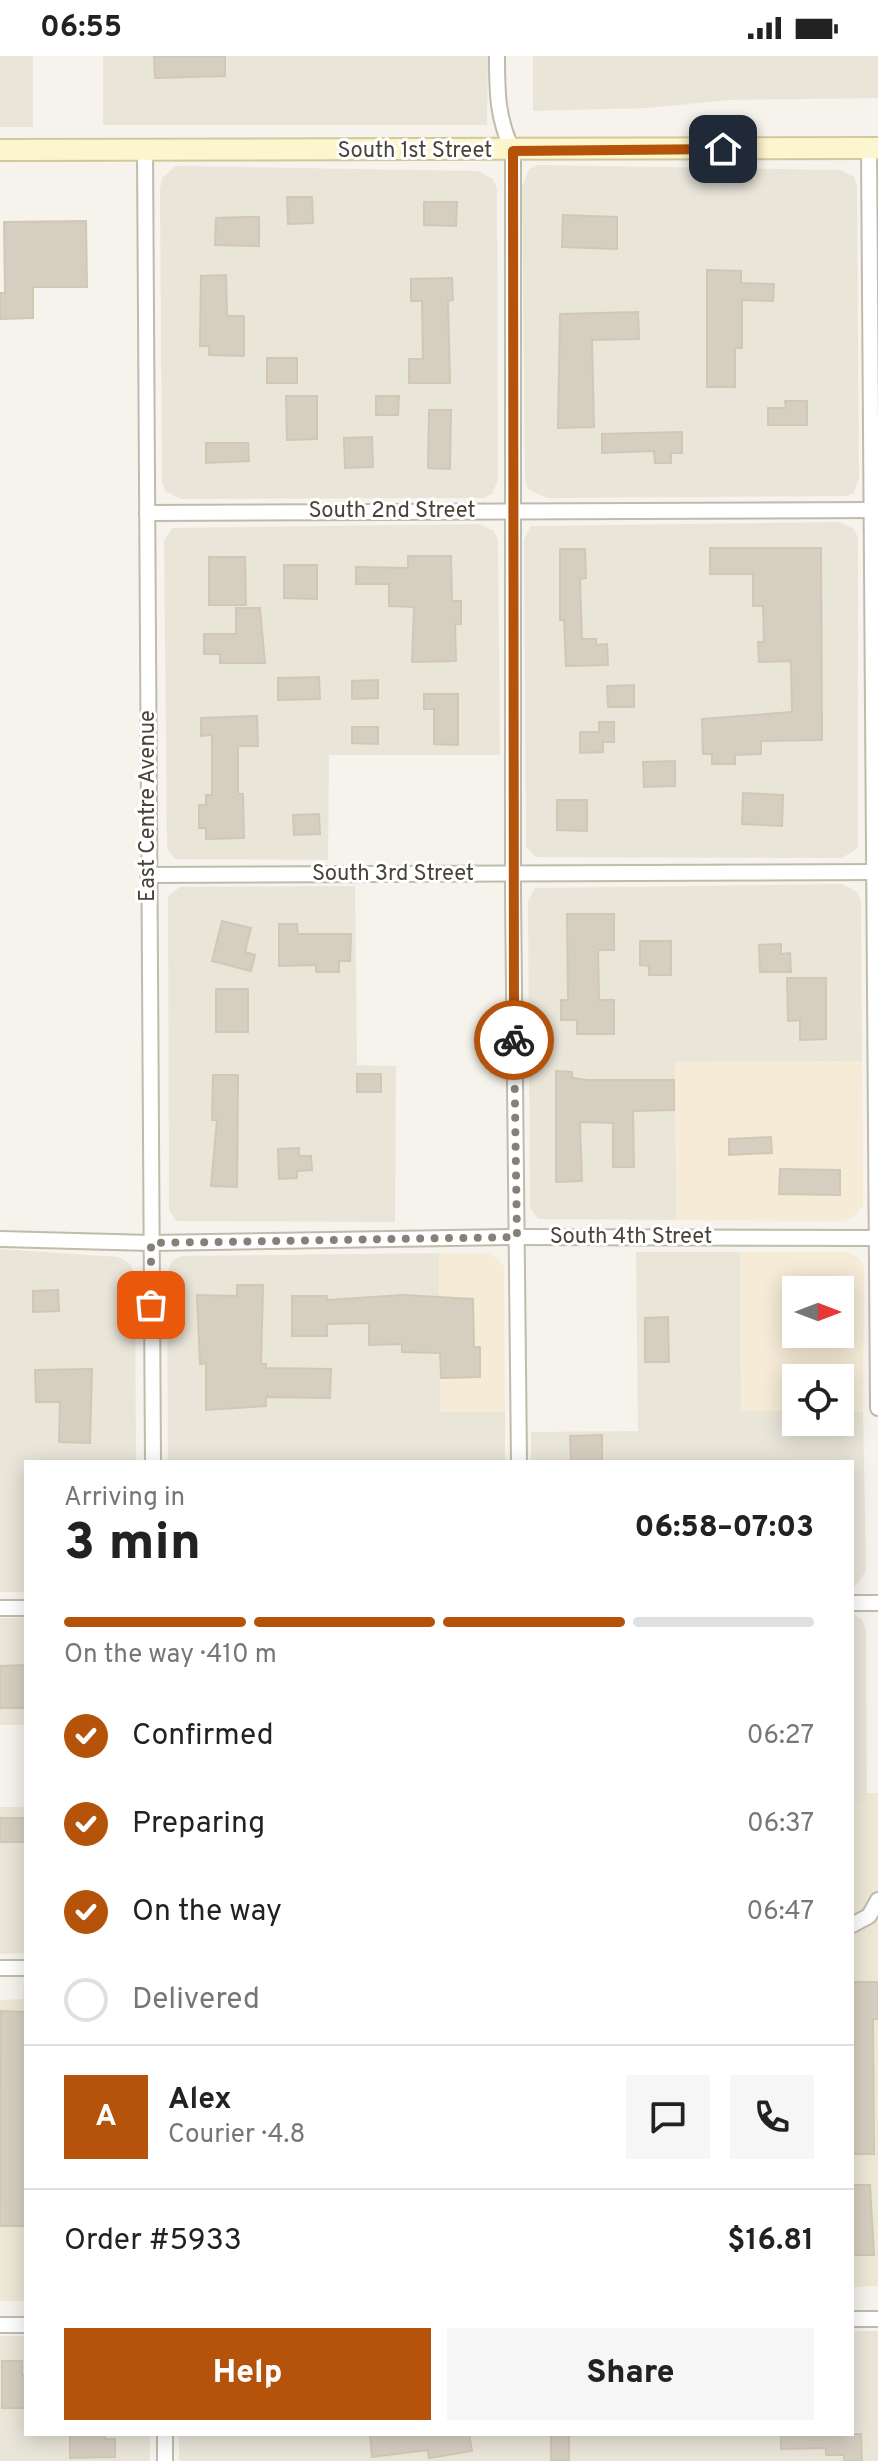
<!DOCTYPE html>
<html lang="en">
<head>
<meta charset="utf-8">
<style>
  :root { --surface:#fff; --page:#f6f6f6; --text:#222; --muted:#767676; --line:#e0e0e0; --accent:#b45309 }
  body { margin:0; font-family:Overpass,sans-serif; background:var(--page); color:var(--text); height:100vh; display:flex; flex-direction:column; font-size:30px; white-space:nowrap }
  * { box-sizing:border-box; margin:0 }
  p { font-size:26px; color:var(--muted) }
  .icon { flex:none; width:44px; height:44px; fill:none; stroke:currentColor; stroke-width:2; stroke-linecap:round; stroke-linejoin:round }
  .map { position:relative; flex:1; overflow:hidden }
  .panel { position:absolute; left:24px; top:1404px; width:830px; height:976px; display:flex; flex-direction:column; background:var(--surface); border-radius:0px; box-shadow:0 4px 20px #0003 }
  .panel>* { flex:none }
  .needle { width:52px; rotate:90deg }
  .fabs { position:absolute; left:782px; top:1220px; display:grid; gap:16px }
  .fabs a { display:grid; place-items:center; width:72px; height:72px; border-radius:0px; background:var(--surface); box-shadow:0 4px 20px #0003; font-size:40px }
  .pin { position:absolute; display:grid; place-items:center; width:68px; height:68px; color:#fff; margin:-34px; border-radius:16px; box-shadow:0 4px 12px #0006 }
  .courier { position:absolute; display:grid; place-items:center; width:80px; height:80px; margin:-40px; border:6px solid #b45309; border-radius:50%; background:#fff; color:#222; box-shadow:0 2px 10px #0007 }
  .head em { font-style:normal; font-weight:800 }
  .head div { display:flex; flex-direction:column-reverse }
  .head { display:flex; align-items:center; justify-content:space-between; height:136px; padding:0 40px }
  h1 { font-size:52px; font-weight:800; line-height:60px }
  .bar { display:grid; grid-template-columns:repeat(4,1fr); gap:12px 8px; align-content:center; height:96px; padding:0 40px }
  .bar i { height:10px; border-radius:6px; background:var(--line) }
  .bar .active { background:var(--accent) }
  .bar p { grid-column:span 4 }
  .line { display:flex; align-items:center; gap:20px; padding:0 40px; border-top:2px solid var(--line) }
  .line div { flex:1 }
  .round { display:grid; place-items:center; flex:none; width:84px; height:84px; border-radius:0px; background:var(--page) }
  ol { padding:0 40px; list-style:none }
  li { display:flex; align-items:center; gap:24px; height:88px }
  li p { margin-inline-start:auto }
  li .icon { padding:8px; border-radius:50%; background:var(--accent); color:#fff; stroke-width:4 }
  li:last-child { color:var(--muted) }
  li i { width:44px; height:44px; border:4px solid var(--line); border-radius:50% }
  .cta { display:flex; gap:16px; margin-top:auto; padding:16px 40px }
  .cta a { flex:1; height:92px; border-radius:0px; background:var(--accent); color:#fff; font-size:32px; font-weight:800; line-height:92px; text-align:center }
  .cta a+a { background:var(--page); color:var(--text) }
  .status { display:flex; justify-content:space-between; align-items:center; height:56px; padding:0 40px; background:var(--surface); direction:ltr }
  .status svg { height:22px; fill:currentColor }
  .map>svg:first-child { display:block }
  .residential { fill:#e9e5d9 }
  .commercial { fill:#f5ebd7; fill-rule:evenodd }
  .education { fill:#ede8d5 }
  .building { fill:#d6cfc1; stroke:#d1c8b4; stroke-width:2 }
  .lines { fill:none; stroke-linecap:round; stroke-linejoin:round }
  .street-casing { stroke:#c0bbad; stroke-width:18 }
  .secondary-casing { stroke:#d3c89c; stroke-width:24 }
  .street { stroke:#fff; stroke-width:14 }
  .secondary { stroke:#fdf5cd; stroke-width:20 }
  .done { stroke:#858177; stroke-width:8; stroke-dasharray:0 14.4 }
  .route { stroke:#b45309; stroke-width:10 }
  .labels { text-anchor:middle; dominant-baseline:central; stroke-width:6; stroke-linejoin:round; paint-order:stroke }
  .street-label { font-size:22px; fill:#494439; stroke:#fff }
</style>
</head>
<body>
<div class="status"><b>06:55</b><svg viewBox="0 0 49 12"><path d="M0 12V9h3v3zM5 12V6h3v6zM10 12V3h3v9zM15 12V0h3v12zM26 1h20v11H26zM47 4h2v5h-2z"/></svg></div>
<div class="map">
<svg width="878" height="2405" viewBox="0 0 878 2405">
  <rect width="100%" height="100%" fill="#f5f3eb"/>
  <g class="residential">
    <rect x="0" y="0" width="33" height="71"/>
    <polygon points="103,0 488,0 487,69 103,69"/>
    <polygon points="533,0 878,0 878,42 728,44 648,52 533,55"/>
    <polygon points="538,109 840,114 854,121 857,130 859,422 854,437 846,440 548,442 529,434 525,425 522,131 529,113"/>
    <polygon points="176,110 478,115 493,123 497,132 498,424 492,438 484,442 181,443 165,435 162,425 160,133 162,122"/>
    <polygon points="839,466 854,473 858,482 858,792 842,802 535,801 526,790 524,483 531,470"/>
    <polygon points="479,468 494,475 498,484 500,699 329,699 328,804 175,803 167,792 164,485 172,472"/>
    <polygon points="842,828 857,836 861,844 862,1005 676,1006 676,1164 538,1163 530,1152 528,845 535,832"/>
    <polygon points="355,830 357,1009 396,1010 395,1166 176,1165 169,1154 168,840 180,831"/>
    <polygon points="0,1193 118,1201 129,1207 135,1217 136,1406 26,1406 26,1536 0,1536"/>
    <polygon points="636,1196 740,1196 741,1355 796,1355 796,1366 840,1366 840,1356 863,1356 866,1515 856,1529 852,1531 852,1406 531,1406 531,1376 638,1375"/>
    <polygon points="439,1197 440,1355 505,1356 505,1406 168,1406 167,1218 172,1205 181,1200"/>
    <polygon points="852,1557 862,1564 866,1575 867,1747 852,1747"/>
    <rect x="0" y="1562" width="26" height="107"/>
    <polygon points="0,1751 26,1751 26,1897 0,1898"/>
    <polygon points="852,2275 878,2275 878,2405 179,2405 179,2378 852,2378"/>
    <polygon points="0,2280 26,2280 26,2378 150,2378 150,2405 0,2405"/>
  </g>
  <g class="commercial">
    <polygon points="862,1005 863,1149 854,1161 843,1165 676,1164 675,1006"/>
    <path d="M 740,1196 L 846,1196 L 860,1203 L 864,1211 L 863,1356 L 840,1356 L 840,1322 L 796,1322 L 796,1355 L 741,1355 ZM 840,1234 L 840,1278 L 796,1278 L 796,1234 Z"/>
    <polygon points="439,1197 488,1197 498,1203 504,1211 505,1356 440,1356"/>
  </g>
  <g class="education">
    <polygon points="867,1737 878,1737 878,2230 852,2231 852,1747 867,1747"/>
    <polygon points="24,1924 26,2245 0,2245 0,1944 23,1943"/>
  </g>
  <g class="building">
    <polygon points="154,0 225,0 225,20 155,22"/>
    <polygon points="287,141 312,141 313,167 288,168"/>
    <polygon points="424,146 457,146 456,170 424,169"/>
    <polygon points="563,159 617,161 617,193 562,191"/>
    <polygon points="245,161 259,161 259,190 215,189 216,162"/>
    <polygon points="86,165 87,231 33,231 33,262 0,263 0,237 5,237 4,166"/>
    <polygon points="707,214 741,215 741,227 774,228 773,245 742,244 742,292 735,292 735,331 707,331"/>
    <polygon points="226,219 227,260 244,260 244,300 209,299 209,290 200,290 201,220"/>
    <polygon points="452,222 453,244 448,245 450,327 409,327 409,303 423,303 422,245 411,245 411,223"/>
    <polygon points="638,256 639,283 592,284 594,371 558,372 560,258"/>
    <rect x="267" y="302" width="30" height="25"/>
    <polygon points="286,340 317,340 317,383 287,384"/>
    <polygon points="376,340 399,340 398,359 376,359"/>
    <polygon points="785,345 807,345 807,369 768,369 768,352 786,352"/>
    <polygon points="429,354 451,354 450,413 428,412"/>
    <polygon points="682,376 682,397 671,397 671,407 655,407 654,395 602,397 602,378"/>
    <polygon points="372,381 373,411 345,412 344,382"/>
    <polygon points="206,387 248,387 249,405 206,407"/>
    <polygon points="710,492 821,492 822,684 761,685 761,698 735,699 735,708 712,708 712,698 703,698 702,663 792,656 791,605 759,606 758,586 764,586 763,550 753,550 753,518 710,518"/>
    <polygon points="560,493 585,493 586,522 580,523 582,583 596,583 596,589 607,588 608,609 566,610 564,564 560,564"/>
    <polygon points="408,500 451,500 452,545 461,545 461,568 455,568 456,605 412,606 414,551 389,550 389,528 356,528 356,511 408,512"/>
    <polygon points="209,501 245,501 246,549 209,549"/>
    <polygon points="284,509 317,509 317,543 284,542"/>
    <polygon points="236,552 260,552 265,607 220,607 220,598 204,598 204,578 236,578"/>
    <polygon points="319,621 320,643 278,644 278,622"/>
    <polygon points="378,624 378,642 352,643 352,625"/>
    <polygon points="634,629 634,651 608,651 607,630"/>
    <polygon points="424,638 458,638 458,689 434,688 434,653 424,653"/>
    <polygon points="257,660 258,690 238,690 238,738 243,738 244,782 206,783 206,772 199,772 199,749 206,749 206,739 212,739 212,679 201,680 201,662"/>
    <polygon points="599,666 614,666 614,686 603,686 603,696 580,697 580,676 599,676"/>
    <polygon points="352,671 378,671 378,688 352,687"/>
    <polygon points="675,705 675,730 644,731 643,706"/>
    <polygon points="743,737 783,739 782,770 742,768"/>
    <polygon points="557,744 587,744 587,775 557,774"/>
    <polygon points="319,758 320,778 294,779 293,759"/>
    <polygon points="567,858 614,858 614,894 598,894 599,944 614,944 614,978 577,978 577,964 561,964 561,944 568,944"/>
    <polygon points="222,865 251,872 245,896 255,899 251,915 212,905"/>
    <polygon points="279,868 297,868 298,878 351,878 350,905 339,905 339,916 316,916 316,909 279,910"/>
    <polygon points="640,885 671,885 671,919 649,919 649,910 640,909"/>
    <polygon points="781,888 781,898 790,897 791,916 760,916 759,889"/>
    <polygon points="787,922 826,922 826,983 800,984 800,964 788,965"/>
    <rect x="216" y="933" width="32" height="43"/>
    <polygon points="556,1015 572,1016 572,1022 588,1024 674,1024 674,1054 633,1055 634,1111 613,1111 613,1067 580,1066 582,1125 556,1126"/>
    <rect x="357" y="1018" width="24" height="18"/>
    <polygon points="213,1019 238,1019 237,1131 211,1130 217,1064 212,1064"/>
    <polygon points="771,1081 772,1097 729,1099 729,1083"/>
    <polygon points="299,1092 299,1100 311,1100 312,1114 297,1115 297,1122 279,1123 278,1093"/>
    <polygon points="780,1113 840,1114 840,1139 779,1138"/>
    <polygon points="237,1229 263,1229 261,1308 266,1308 266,1312 331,1313 330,1342 266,1341 266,1350 206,1354 206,1307 200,1308 197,1239 237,1240"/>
    <polygon points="58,1234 59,1255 33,1256 33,1235"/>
    <polygon points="403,1239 473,1243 474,1291 480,1291 480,1321 441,1322 440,1297 402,1296 402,1288 369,1289 369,1267 327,1268 327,1280 292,1280 292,1240 327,1240 327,1244"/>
    <polygon points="668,1261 669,1306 645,1306 645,1262"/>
    <polygon points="92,1313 90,1387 59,1386 60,1346 36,1346 35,1314"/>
    <polygon points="602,1379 602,1405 571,1405 570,1380"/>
    <polygon points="26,1609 26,1652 0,1652 0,1610"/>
    <rect x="0" y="1762" width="26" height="24"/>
    <polygon points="852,1926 878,1926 878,1963 873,1963 874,2098 852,2098"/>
    <polygon points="1,1955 26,1956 26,2170 0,2170"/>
    <polygon points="852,2129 870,2129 874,2199 852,2199"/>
    <polygon points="2,2305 22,2305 22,2320 26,2319 26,2352 2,2352"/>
    <polygon points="73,2378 105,2378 105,2383 115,2383 115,2401 70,2402 70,2381"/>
    <polygon points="370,2378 469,2378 472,2395 429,2402 428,2394 372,2401"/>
    <rect x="551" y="2378" width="18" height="26"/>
    <polygon points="781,2378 861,2378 862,2405 844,2405 844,2399 826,2399 826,2392 781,2393"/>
  </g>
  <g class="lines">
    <g class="street-casing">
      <g id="street">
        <path d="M 497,0 C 497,35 497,63 513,95 L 513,838 L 519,1406"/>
        <polyline points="869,92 878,1352"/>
        <polyline points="145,95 153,1406"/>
        <polyline points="147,457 878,454"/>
        <polyline points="148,819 878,816"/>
        <polyline points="0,1183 151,1187 517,1181 878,1182"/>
        <polyline points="852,1547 878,1547"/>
        <polyline points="0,1552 26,1552"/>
        <polyline points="852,1869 869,1860 878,1844"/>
        <polyline points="0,1912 26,1912"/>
        <polyline points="852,2263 878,2263"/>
        <polyline points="0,2269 26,2269"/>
        <polyline points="165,2405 165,2378"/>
      </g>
    </g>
    <g class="secondary-casing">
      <polyline id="secondary" points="0,94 878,92"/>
    </g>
    <use href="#street" class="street"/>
    <use href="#secondary" class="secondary"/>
  </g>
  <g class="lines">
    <polyline class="done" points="151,1249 151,1187 517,1181 514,984"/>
    <polyline class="route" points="514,984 513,95 723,93"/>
  </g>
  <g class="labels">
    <g class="street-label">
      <text x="415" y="95">South 1st Street</text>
      <text x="392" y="455">South 2nd Street</text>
      <text transform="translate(148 750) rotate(-90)">East Centre Avenue</text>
      <text x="393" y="818">South 3rd Street</text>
      <text x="631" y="1181">South 4th Street</text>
    </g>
  </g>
</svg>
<div class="fabs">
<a><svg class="needle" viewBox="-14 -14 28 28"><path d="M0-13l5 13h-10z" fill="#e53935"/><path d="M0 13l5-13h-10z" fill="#767676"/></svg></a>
<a><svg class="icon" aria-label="locate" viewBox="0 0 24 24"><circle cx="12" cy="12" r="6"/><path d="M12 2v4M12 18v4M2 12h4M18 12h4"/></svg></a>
</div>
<div class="pin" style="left:151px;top:1249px;background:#ea580c"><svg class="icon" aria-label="bag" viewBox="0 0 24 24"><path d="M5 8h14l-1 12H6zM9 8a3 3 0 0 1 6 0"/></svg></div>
<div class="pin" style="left:723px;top:93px;background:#1f2937"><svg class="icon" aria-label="home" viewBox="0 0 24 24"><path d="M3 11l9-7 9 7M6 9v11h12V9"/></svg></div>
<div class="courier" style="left:514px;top:984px"><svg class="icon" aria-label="bike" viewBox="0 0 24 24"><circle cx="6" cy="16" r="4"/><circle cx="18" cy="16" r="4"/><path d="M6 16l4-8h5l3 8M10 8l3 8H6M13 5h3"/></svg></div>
<section class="panel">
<div class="head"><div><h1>3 min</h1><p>Arriving in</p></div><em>06:58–07:03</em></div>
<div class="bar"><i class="active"></i><i class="active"></i><i class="active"></i><i></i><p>On the way · 410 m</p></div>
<ol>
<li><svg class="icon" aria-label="check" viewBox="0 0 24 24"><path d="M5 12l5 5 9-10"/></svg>Confirmed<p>06:27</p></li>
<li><svg class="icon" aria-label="check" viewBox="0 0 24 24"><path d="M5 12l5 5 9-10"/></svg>Preparing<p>06:37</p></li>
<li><svg class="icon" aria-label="check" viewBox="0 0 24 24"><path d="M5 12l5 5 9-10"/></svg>On the way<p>06:47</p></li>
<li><i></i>Delivered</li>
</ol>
<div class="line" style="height:144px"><b class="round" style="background:var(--accent);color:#fff">A</b><div><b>Alex</b><p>Courier · 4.8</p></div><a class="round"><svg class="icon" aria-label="chat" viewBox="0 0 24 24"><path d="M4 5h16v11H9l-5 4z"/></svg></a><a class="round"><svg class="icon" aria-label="phone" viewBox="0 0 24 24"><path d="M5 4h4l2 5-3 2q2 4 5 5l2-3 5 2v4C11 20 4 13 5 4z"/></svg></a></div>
<div class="line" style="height:104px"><div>Order #5933</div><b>$16.81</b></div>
<div class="cta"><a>Help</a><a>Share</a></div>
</section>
</div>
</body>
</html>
